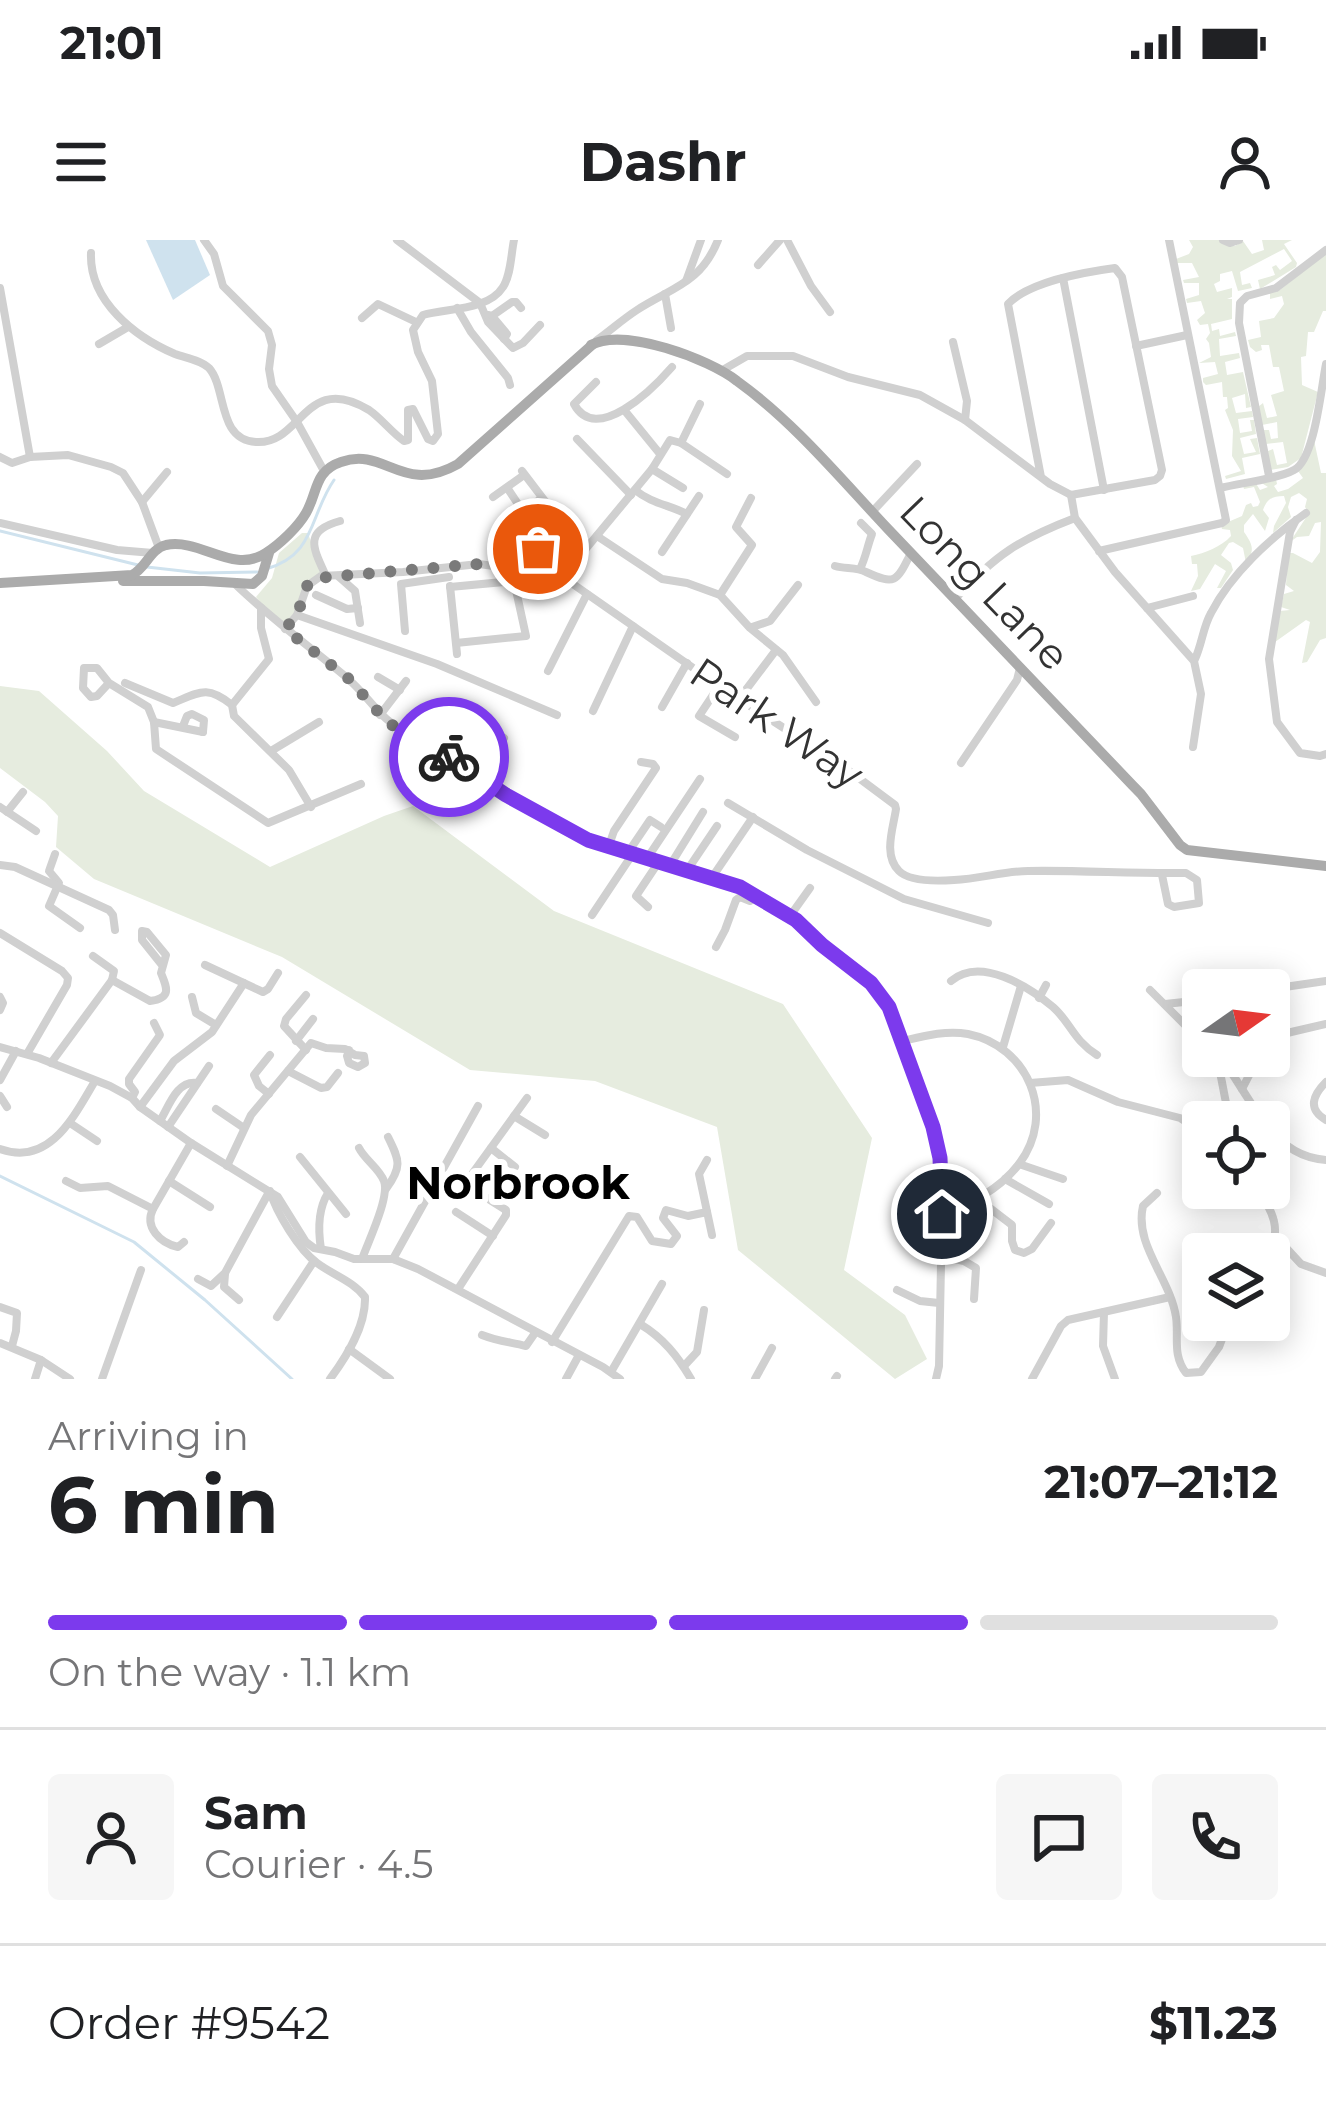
<!DOCTYPE html>
<html lang="en">
<head>
<meta charset="utf-8">
<style>
  :root { --surface:#fff; --page:#f6f6f6; --text:#202124; --muted:#757577; --line:#e0e0e0; --accent:#7c3aed }
  body { margin:0; font-family:Montserrat,sans-serif; background:var(--page); color:var(--text); height:100vh; display:flex; flex-direction:column; font-size:45px; white-space:nowrap }
  * { box-sizing:border-box; margin:0 }
  p { font-size:39px; color:var(--muted) }
  .icon { flex:none; width:66px; height:66px; fill:none; stroke:currentColor; stroke-width:2; stroke-linecap:round; stroke-linejoin:round }
  .map { position:relative; height:1139px; overflow:hidden }
  .details { display:flex; flex-direction:column; background:var(--surface); flex:1 }
  .details>* { flex:none }
  .needle { width:78px; rotate:76deg }
  .tools { position:absolute; left:1182px; top:729px; display:grid; gap:24px }
  .tools a { display:grid; place-items:center; width:108px; height:108px; border-radius:12px; background:var(--surface); box-shadow:0 6px 30px #0003; font-size:60px }
  .pin { position:absolute; display:grid; place-items:center; width:102px; height:102px; color:#fff; margin:-51px; border:6px solid #fff; border-radius:50%; box-shadow:0 3px 12px #0007 }
  .courier { position:absolute; display:grid; place-items:center; width:120px; height:120px; margin:-60px; border:9px solid #7c3aed; border-radius:50%; background:#fff; color:#222; box-shadow:0 3px 15px #0007 }
  .overview em { font-style:normal; font-weight:700 }
  .overview div { display:flex; flex-direction:column-reverse }
  .overview { display:flex; align-items:center; justify-content:space-between; height:204px; padding:0 48px }
  h1 { font-size:78px; font-weight:700; line-height:90px }
  .bar { display:grid; grid-template-columns:repeat(4,1fr); gap:18px 12px; align-content:center; height:144px; padding:0 48px }
  .bar i { height:15px; border-radius:9px; background:var(--line) }
  .bar .selected { background:var(--accent) }
  .bar p { grid-column:span 4 }
  .line { display:flex; align-items:center; gap:30px; padding:0 48px; border-top:3px solid var(--line) }
  .line div { flex:1 }
  .round { display:grid; place-items:center; flex:none; width:126px; height:126px; border-radius:12px; background:var(--page) }
  .status { display:flex; justify-content:space-between; align-items:center; height:84px; padding:0 60px; background:var(--surface); direction:ltr }
  .status svg { height:33px; fill:currentColor }
  header { display:flex; justify-content:space-between; align-items:center; height:156px; padding:0 48px; background:var(--surface); font-size:54px; font-weight:700 }
  .map>svg:first-child { display:block }
  .green { fill:#e6ecdf }
  .water { fill:#cfe2ee }
  .lines { fill:none; stroke-linecap:round; stroke-linejoin:round }
  .stream { stroke:#cfe2ee; stroke-width:3 }
  .minor { stroke:#d0d0d0; stroke-width:8 }
  .major { stroke:#ababab; stroke-width:10 }
  .done { stroke:#7a7a7a; stroke-width:12; stroke-dasharray:0 21.6 }
  .route { stroke:#7c3aed; stroke-width:15 }
  .labels { text-anchor:middle; dominant-baseline:central; stroke-width:12; stroke-linejoin:round; paint-order:stroke }
  .street-label { font-size:42px; fill:#333; stroke:#fff }
  .neighbourhood-label { font-size:45px; font-weight:bold; fill:#000; stroke:#fff }
</style>
</head>
<body>
<div class="status"><b>21:01</b><svg viewBox="0 0 49 12"><path d="M0 12V9h3v3zM5 12V6h3v6zM10 12V3h3v9zM15 12V0h3v12zM26 1h20v11H26zM47 4h2v5h-2z"/></svg></div>
<header><svg class="icon" aria-label="menu" viewBox="0 0 24 24"><path d="M4 6h16M4 12h16M4 18h16"/></svg>Dashr<svg class="icon" aria-label="person" viewBox="0 0 24 24"><circle cx="12" cy="8" r="4"/><path d="M4 21q1-7 8-7t8 7"/></svg></header>
<div class="map">
<svg width="1326" height="1139" viewBox="0 0 1326 1139">
  <rect width="100%" height="100%" fill="#fff"/>
  <g class="green">
    <polygon points="1189,0 1219,0 1235,6 1243,1 1252,14 1264,10 1262,0 1292,0 1284,4 1297,23 1296,27 1260,49 1258,40 1275,35 1272,27 1276,25 1280,30 1292,21 1284,9 1240,32 1242,45 1250,43 1252,48 1238,51 1232,31 1220,34 1220,41 1214,44 1217,52 1232,48 1232,57 1227,59 1232,59 1232,79 1211,84 1212,91 1219,89 1220,96 1235,92 1236,96 1219,99 1220,116 1239,113 1240,118 1225,122 1227,135 1243,132 1251,167 1246,168 1245,154 1232,158 1236,173 1252,171 1253,177 1238,179 1240,193 1252,191 1250,180 1254,180 1256,194 1240,198 1244,214 1256,212 1250,199 1257,198 1260,214 1242,218 1245,234 1226,239 1225,236 1241,231 1232,216 1233,190 1225,170 1228,168 1227,157 1223,157 1222,142 1206,145 1203,142 1203,138 1218,134 1215,122 1199,123 1211,117 1209,103 1206,99 1210,93 1208,84 1200,85 1197,80 1205,73 1201,61 1187,63 1186,59 1199,55 1199,43 1184,43 1183,40 1199,37 1192,23 1177,23 1176,19 1189,14 1193,7"/>
    <polygon points="1326,13 1326,71 1323,71 1314,92 1308,92 1306,116 1301,117 1302,145 1318,152 1301,218 1288,227 1270,230 1268,211 1273,209 1277,225 1287,223 1283,202 1266,204 1263,190 1269,190 1271,199 1278,198 1277,182 1262,185 1258,167 1263,163 1267,178 1277,176 1271,155 1284,151 1279,127 1273,127 1269,105 1261,105 1262,110 1256,112 1250,107 1248,100 1261,97 1259,81 1274,78 1284,64 1282,56 1270,59 1270,52 1280,50"/>
    <path d="M 1314,200 L 1321,233 L 1326,233 L 1326,398 L 1320,400 L 1307,422 L 1302,423 L 1310,382 L 1306,380 L 1275,402 L 1280,371 L 1290,370 L 1281,367 L 1284,354 L 1294,351 L 1286,345 L 1288,313 L 1293,313 L 1312,323 L 1320,312 L 1321,282 L 1315,283 L 1309,296 L 1297,297 L 1290,302 L 1309,273 L 1305,267 L 1307,259 L 1299,253 L 1291,257 L 1288,267 L 1291,277 L 1273,293 L 1274,286 L 1286,263 L 1284,256 C 1272,256 1267,259 1263,270 L 1269,278 L 1265,291 L 1253,274 L 1244,285 L 1244,292 C 1253,305 1255,310 1246,323 L 1243,308 L 1233,302 L 1229,303 L 1221,315 L 1231,323 L 1233,330 L 1221,348 L 1217,348 L 1226,331 L 1215,324 L 1200,349 L 1191,351 L 1198,336 L 1197,324 L 1192,324 L 1191,316 C 1205,313 1221,307 1231,296 L 1230,290 L 1222,289 L 1221,285 L 1242,276 L 1246,265 L 1251,263 L 1253,267 L 1258,266 L 1260,262 L 1254,247 L 1244,249 L 1243,245 L 1255,242 L 1260,250 L 1268,247 L 1260,242 L 1276,239 L 1277,244 L 1274,246 L 1278,252 L 1288,249 L 1303,238 L 1298,231 Z"/>
    <polygon points="302,293 308,293 320,329 320,336 304,345 295,372 285,383 266,369 256,357 272,338 279,313"/>
    <polygon points="0,446 39,451 107,511 144,551 270,627 384,576 413,566 554,671 783,764 872,898 844,1030 905,1075 927,1119 895,1139 738,1010 717,887 595,841 470,830 282,717 94,639 56,607 58,576 45,562 0,528"/>
  </g>
  <polygon class="water" points="146,0 195,0 210,35 173,60"/>
  <g class="lines">
    <g class="stream">
      <polyline points="0,291 138,325"/>
      <polyline points="147,327 200,333 257,332"/>
      <path d="M 266,329 C 316,315 309,276 334,240"/>
      <polyline points="0,936 134,1002 205,1060 292,1139"/>
    </g>
    <g class="minor">
      <polyline points="204,0 214,14 223,46 268,91 272,105 269,129 272,146 297,182 324,231"/>
      <polyline points="397,0 480,63 488,82 513,108 523,103 540,85"/>
      <polyline points="787,0 811,46 830,72"/>
      <polyline points="1223,0 1230,3 1239,0"/>
      <path d="M 91,13 C 89,61 135,97 175,114 C 186,118 201,120 209,128 C 227,148 217,200 256,202 C 302,205 305,131 369,170 C 382,179 391,192 404,201 L 408,200 L 408,170 L 413,169 L 428,199 L 433,201 L 438,194 L 432,141 L 418,112 L 413,90 L 423,75 C 447,68 488,71 503,47 C 511,35 511,14 514,0"/>
      <polyline points="758,25 780,0"/>
      <polyline points="1063,38 1104,250"/>
      <polyline points="686,41 701,0"/>
      <polyline points="0,48 30,217"/>
      <polyline points="665,54 671,88"/>
      <polyline points="457,68 471,92 508,138 510,145"/>
      <polyline points="488,75 492,76 507,94 504,99"/>
      <polyline points="492,76 512,62 516,62 521,68"/>
      <polyline points="362,78 378,64 416,82"/>
      <path d="M 597,100 C 611,90 623,79 637,70 C 673,47 701,43 718,0"/>
      <polyline points="953,102 967,161 965,180"/>
      <polyline points="99,104 128,87"/>
      <polyline points="1136,106 1187,95"/>
      <path d="M 721,131 L 747,116 L 793,116 L 848,137 L 920,155 L 965,180 L 1050,244 L 1071,255 L 1155,240 L 1160,236 L 1162,230 L 1122,37 L 1115,28 C 1085,32 1029,42 1008,64 L 1041,237"/>
      <path d="M 596,142 L 574,164 C 596,205 652,150 672,127"/>
      <polyline points="625,171 660,214"/>
      <polyline points="577,199 631,255"/>
      <polyline points="681,203 700,164"/>
      <polyline points="0,217 12,223 30,217 68,215 111,227 123,233 142,262 159,308"/>
      <polyline points="652,229 683,248"/>
      <polyline points="522,231 583,311"/>
      <polyline points="1269,236 1239,83 1240,63 1247,56 1276,48 1326,10"/>
      <path d="M 1220,248 C 1239,243 1278,239 1294,230 C 1315,219 1321,148 1326,124"/>
      <polyline points="508,249 538,294 546,293 564,317"/>
      <path d="M 635,250 C 651,263 669,265 687,274"/>
      <polyline points="1071,255 1075,278 1115,332 1194,421 1201,454 1193,507"/>
      <polyline points="493,257 524,235"/>
      <polyline points="142,262 167,232"/>
      <polyline points="872,272 917,224"/>
      <polyline points="1296,280 1290,292 1269,419 1277,482 1300,513 1320,516 1326,514"/>
      <polyline points="0,283 117,310 153,313"/>
      <polyline points="506,283 542,258"/>
      <path d="M 538,294 C 533,309 546,316 543,331"/>
      <polyline points="597,296 662,339 687,343 720,355 750,388 783,415 816,462"/>
      <polyline points="1099,311 1222,283 1226,280 1169,0"/>
      <polyline points="662,312 699,256"/>
      <path d="M 835,326 C 845,329 857,327 866,332 C 895,345 896,343 911,313"/>
      <path d="M 860,329 C 866,317 867,307 872,294 L 861,283"/>
      <polyline points="560,335 584,311 652,229 670,200 681,203 727,234"/>
      <path d="M 326,336 C 313,308 303,291 340,281"/>
      <polyline points="338,336 355,351 360,383"/>
      <path d="M 235,344 C 270,378 309,406 346,437 C 371,458 379,481 411,494 L 506,555 L 588,600 L 740,647 L 796,680 L 822,705 L 871,743 L 897,783 L 933,888 L 940,918 L 942,974 L 939,1126 L 936,1139"/>
      <polyline points="450,346 457,414"/>
      <polyline points="450,347 514,341 526,396 456,403"/>
      <polyline points="316,355 347,369 358,368"/>
      <polyline points="720,355 752,305 736,287 751,258"/>
      <path d="M 955,359 C 995,315 1020,299 1075,278"/>
      <polyline points="1147,368 1193,356"/>
      <polyline points="297,375 437,424 557,475"/>
      <polyline points="752,387 770,381 798,345"/>
      <path d="M 285,389 L 297,375 L 307,346 L 321,336 L 403,332 L 479,324 L 560,335 L 719,446 L 844,527 L 895,565 L 896,569 C 893,589 883,615 899,631 C 910,642 940,641 954,640 C 980,639 1004,631 1028,631 C 1081,630 1134,634 1186,633 L 1197,640 L 1199,663 L 1174,667 L 1168,664 L 1162,635"/>
      <polyline points="405,391 401,344 449,337"/>
      <path d="M 1195,419 C 1202,404 1203,387 1211,373 C 1231,334 1270,298 1306,273"/>
      <polyline points="548,431 587,354"/>
      <polyline points="378,437 400,450"/>
      <polyline points="109,443 97,456 91,457 83,448 84,428 97,428 109,443 148,467 154,482 156,509 268,583 361,544"/>
      <path d="M 125,443 L 173,463 C 200,452 207,445 232,465 L 234,476 L 289,530 L 311,567"/>
      <polyline points="719,446 699,476 735,497"/>
      <polyline points="739,459 776,410"/>
      <polyline points="232,465 269,419 261,388 261,368"/>
      <polyline points="662,467 687,423"/>
      <polyline points="593,471 633,386"/>
      <polyline points="380,475 406,441"/>
      <polyline points="154,482 203,492"/>
      <polyline points="183,486 187,476 192,474 204,480 203,492"/>
      <polyline points="411,494 433,467"/>
      <polyline points="271,511 319,482"/>
      <polyline points="961,523 1017,440 1020,428"/>
      <polyline points="476,535 504,498"/>
      <polyline points="728,563 807,610 904,659 988,683"/>
      <polyline points="0,567 36,591"/>
      <polyline points="7,572 23,552"/>
      <polyline points="608,608 614,591 656,528 653,524 641,522"/>
      <polyline points="55,614 49,631 59,643 49,666 80,688"/>
      <polyline points="627,614 650,580 661,587"/>
      <polyline points="646,620 700,539"/>
      <polyline points="0,625 15,627 109,670 113,675 115,690"/>
      <polyline points="669,627 703,572"/>
      <polyline points="686,632 717,586"/>
      <polyline points="711,639 753,577"/>
      <polyline points="648,667 636,656 658,623"/>
      <polyline points="592,675 632,615"/>
      <polyline points="790,676 810,648"/>
      <polyline points="0,693 62,731 68,738 67,745 27,814"/>
      <polyline points="716,707 725,690 736,660 740,657 750,661 759,656"/>
      <polyline points="93,716 114,731 112,740"/>
      <polyline points="205,725 263,752 268,749 278,733"/>
      <path d="M 951,741 C 980,716 1028,746 1053,767 C 1071,783 1073,800 1097,815"/>
      <polyline points="1150,750 1203,803"/>
      <polyline points="1264,750 1326,741"/>
      <polyline points="0,757 3,763 0,770"/>
      <polyline points="192,757 196,773 216,785"/>
      <polyline points="1039,758 1046,745"/>
      <polyline points="1165,764 1203,760"/>
      <polyline points="296,801 313,779"/>
      <path d="M 903,801 C 924,796 946,790 968,794 C 1028,806 1057,874 1019,924 C 999,950 972,963 942,974"/>
      <polyline points="1269,803 1287,793 1326,784"/>
      <polyline points="0,807 39,818 110,846 132,858 140,867 191,903 278,957 306,1002 314,1008 335,1012 354,1019 393,1019 418,1029 603,1127 620,1139"/>
      <polyline points="1003,807 1021,746"/>
      <polyline points="306,810 284,786 286,779 306,755"/>
      <polyline points="1216,816 1233,835 1263,882"/>
      <path d="M 51,823 L 112,740 L 150,761 C 172,758 167,748 161,733 L 166,715 L 147,692 L 142,691 L 142,700 L 162,725"/>
      <polyline points="288,831 321,848 327,847 338,833"/>
      <polyline points="0,840 16,811"/>
      <path d="M 1326,842 C 1313,855 1307,869 1326,880"/>
      <polyline points="1030,843 1068,840 1118,862 1180,878 1203,893"/>
      <polyline points="1242,849 1259,816"/>
      <polyline points="269,854 259,846 254,835 270,815"/>
      <polyline points="0,856 7,867"/>
      <polyline points="132,858 135,852 129,844 129,839 160,795 154,783"/>
      <polyline points="140,867 174,821 212,792 244,743"/>
      <polyline points="216,869 244,888"/>
      <polyline points="514,876 545,895"/>
      <path d="M 160,881 C 169,866 177,840 197,843"/>
      <polyline points="1215,882 1226,863 1220,832 1223,823"/>
      <polyline points="70,883 97,901"/>
      <polyline points="168,887 209,826"/>
      <path d="M 1269,889 C 1286,907 1301,918 1326,920"/>
      <path d="M 359,908 C 365,920 379,928 384,941 C 390,957 368,1002 362,1019"/>
      <polyline points="491,908 515,927"/>
      <path d="M 0,909 C 50,927 74,876 95,841"/>
      <polyline points="300,917 346,974"/>
      <polyline points="707,920 699,934 712,995"/>
      <polyline points="1019,924 1063,939"/>
      <polyline points="227,926 251,875 311,803 326,808 345,809 355,815 364,816 365,823 358,827 349,823 347,816 349,810"/>
      <polyline points="1005,939 1049,964"/>
      <polyline points="66,941 80,948 108,946 153,969"/>
      <polyline points="169,941 210,967"/>
      <path d="M 1257,948 C 1272,970 1283,990 1268,1014"/>
      <path d="M 386,949 C 402,927 400,921 388,897"/>
      <path d="M 270,951 C 276,972 299,1010 317,1023 C 333,1035 353,1041 365,1057 C 366,1086 347,1116 330,1139"/>
      <path d="M 1157,953 L 1143,966 C 1134,1005 1170,1038 1176,1077 C 1179,1098 1172,1114 1186,1133 L 1201,1132 L 1219,1107 L 1229,1080"/>
      <polyline points="978,959 1012,985 1012,1001 1015,1010 1024,1013 1032,1009 1051,983"/>
      <polyline points="456,972 493,996"/>
      <polyline points="1277,998 1301,1024 1326,1033"/>
      <path d="M 184,1002 L 178,1007 C 160,1003 144,987 153,969 L 191,903"/>
      <path d="M 321,1009 C 318,990 318,969 328,953"/>
      <polyline points="941,1016 964,1021 976,1028 974,1059"/>
      <polyline points="393,1019 478,866"/>
      <polyline points="225,1034 224,1047 239,1060"/>
      <polyline points="198,1039 211,1046 225,1033 269,952"/>
      <polyline points="458,1049 506,975 506,970 471,948 472,934 527,858"/>
      <polyline points="897,1050 920,1061 939,1063"/>
      <polyline points="0,1067 17,1073 16,1091 12,1106"/>
      <polyline points="1104,1072 1103,1106 1115,1139"/>
      <polyline points="277,1077 314,1021"/>
      <path d="M 640,1084 C 663,1098 677,1115 691,1139"/>
      <path d="M 482,1095 C 497,1101 510,1102 526,1106 L 535,1093"/>
      <polyline points="552,1102 629,976 637,977 652,1001 671,1004 677,996 663,978 666,970 688,976 707,972"/>
      <polyline points="0,1103 41,1120 70,1139"/>
      <polyline points="349,1109 390,1139"/>
      <polyline points="684,1126 697,1112 704,1070"/>
      <polyline points="611,1132 662,1044"/>
      <polyline points="35,1139 41,1120"/>
      <polyline points="102,1139 141,1030"/>
      <polyline points="566,1139 579,1115"/>
      <polyline points="755,1139 772,1108"/>
      <polyline points="835,1139 837,1136"/>
      <polyline points="1032,1139 1061,1086 1068,1080 1170,1057"/>
    </g>
    <g class="major">
      <path d="M 591,105 C 624,87 709,119 737,141 C 794,182 840,238 888,289 C 972,377 1056,466 1141,554 L 1180,605 L 1187,610 L 1326,626"/>
      <polyline points="123,341 204,341 253,344 262,336 269,313"/>
      <path d="M 0,343 L 132,335 C 146,328 150,309 166,305 C 201,298 233,335 266,313 C 280,304 298,287 306,273 C 318,252 314,231 341,222 C 385,206 402,256 458,224 L 592,105"/>
    </g>
  </g>
  <g class="lines">
    <polyline class="done" points="449,517 387,482 349,439 285,389 297,375 307,346 316,338 479,324 542,332 544,320 538,309"/>
    <polyline class="route" points="449,517 506,555 588,600 740,647 796,680 822,705 871,743 889,767 933,887 940,918 942,974"/>
  </g>
  <g class="labels">
    <g class="street-label">
      <text transform="translate(985 343) rotate(46)">Long Lane</text>
      <text transform="translate(777 483) rotate(34)">Park Way</text>
    </g>
    <g class="neighbourhood-label">
      <text x="518" y="942">Norbrook</text>
    </g>
  </g>
</svg>
<div class="tools">
<a><svg class="needle" viewBox="-14 -14 28 28"><path d="M0-13l5 13h-10z" fill="#e53935"/><path d="M0 13l5-13h-10z" fill="#757577"/></svg></a>
<a><svg class="icon" aria-label="locate" viewBox="0 0 24 24"><circle cx="12" cy="12" r="6"/><path d="M12 2v4M12 18v4M2 12h4M18 12h4"/></svg></a>
<a><svg class="icon" aria-label="layers" viewBox="0 0 24 24"><path d="M12 4l9 5-9 5-9-5zM3 14l9 5 9-5"/></svg></a>
</div>
<div class="pin" style="left:538px;top:309px;background:#ea580c"><svg class="icon" aria-label="bag" viewBox="0 0 24 24"><path d="M5 8h14l-1 12H6zM9 8a3 3 0 0 1 6 0"/></svg></div>
<div class="pin" style="left:942px;top:974px;background:#1f2937"><svg class="icon" aria-label="home" viewBox="0 0 24 24"><path d="M3 11l9-7 9 7M6 9v11h12V9"/></svg></div>
<div class="courier" style="left:449px;top:517px"><svg class="icon" aria-label="bike" viewBox="0 0 24 24"><circle cx="6" cy="16" r="4"/><circle cx="18" cy="16" r="4"/><path d="M6 16l4-8h5l3 8M10 8l3 8H6M13 5h3"/></svg></div>
</div>
<section class="details">
<div class="overview"><div><h1>6 min</h1><p>Arriving in</p></div><em>21:07–21:12</em></div>
<div class="bar"><i class="selected"></i><i class="selected"></i><i class="selected"></i><i></i><p>On the way · 1.1 km</p></div>
<div class="line" style="height:216px"><a class="round"><svg class="icon" aria-label="person" viewBox="0 0 24 24"><circle cx="12" cy="8" r="4"/><path d="M4 21q1-7 8-7t8 7"/></svg></a><div><b>Sam</b><p>Courier · 4.5</p></div><a class="round"><svg class="icon" aria-label="chat" viewBox="0 0 24 24"><path d="M4 5h16v11H9l-5 4z"/></svg></a><a class="round"><svg class="icon" aria-label="phone" viewBox="0 0 24 24"><path d="M5 4h4l2 5-3 2q2 4 5 5l2-3 5 2v4C11 20 4 13 5 4z"/></svg></a></div>
<div class="line" style="height:156px"><div>Order #9542</div><b>$11.23</b></div>
</section>
</body>
</html>
